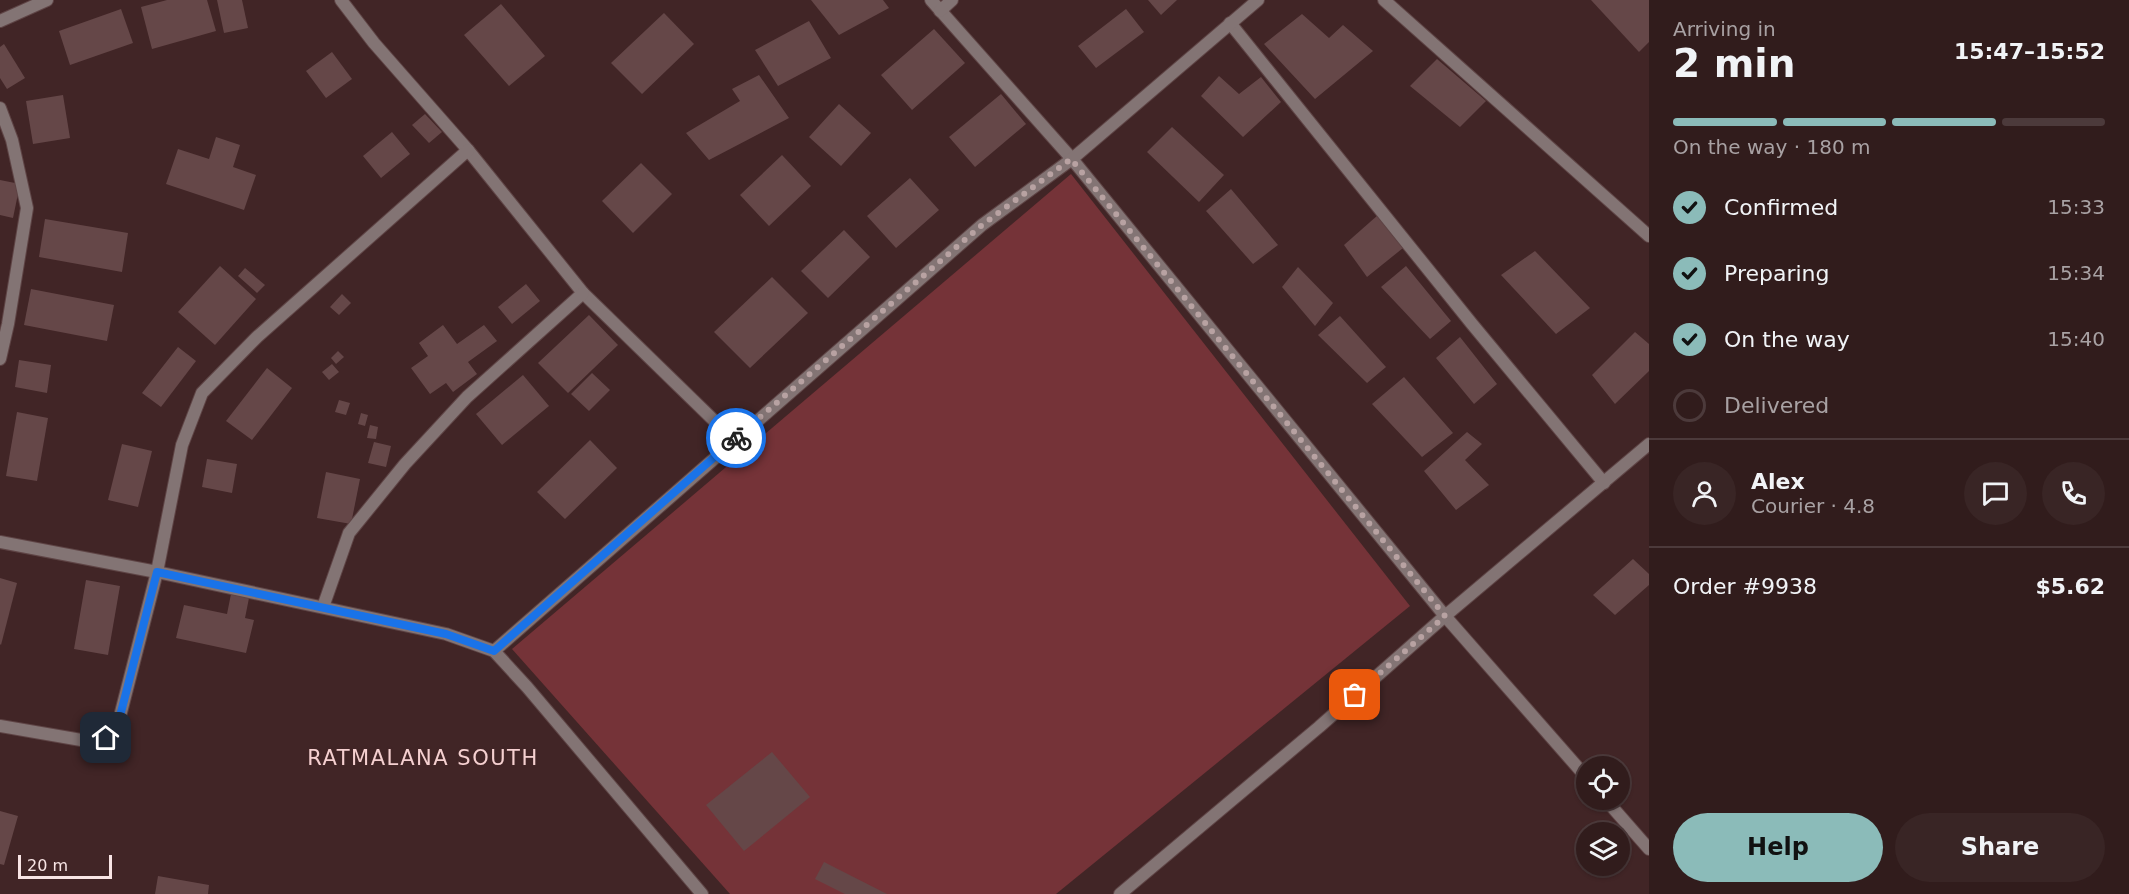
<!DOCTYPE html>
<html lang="en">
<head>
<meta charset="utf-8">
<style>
  :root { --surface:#311c1c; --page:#392525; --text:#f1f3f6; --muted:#a8a1a3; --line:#4c3a3b; --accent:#8bbbb9 }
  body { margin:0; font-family:"DejaVu Sans",sans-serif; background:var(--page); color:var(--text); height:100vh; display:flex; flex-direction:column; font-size:22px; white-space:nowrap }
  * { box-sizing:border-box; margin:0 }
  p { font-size:20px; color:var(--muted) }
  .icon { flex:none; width:33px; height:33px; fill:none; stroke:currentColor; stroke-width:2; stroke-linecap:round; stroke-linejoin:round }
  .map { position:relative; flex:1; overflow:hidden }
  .panel { display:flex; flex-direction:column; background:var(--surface); width:480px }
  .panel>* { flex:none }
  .buttons { position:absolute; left:1576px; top:756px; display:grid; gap:12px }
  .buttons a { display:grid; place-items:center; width:54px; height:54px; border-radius:50%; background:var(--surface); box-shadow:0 2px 4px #0004,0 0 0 2px var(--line); font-size:30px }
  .scale { position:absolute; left:18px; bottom:15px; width:94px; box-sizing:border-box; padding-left:6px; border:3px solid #f8e5e5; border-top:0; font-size:16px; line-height:21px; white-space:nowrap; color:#f8e5e5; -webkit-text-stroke:4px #412526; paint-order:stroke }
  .pin { position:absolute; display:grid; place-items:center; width:51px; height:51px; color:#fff; margin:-26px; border-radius:12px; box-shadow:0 3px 9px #0006 }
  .courier { position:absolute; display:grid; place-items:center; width:60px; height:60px; margin:-30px; border:4px solid #1a73e8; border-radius:50%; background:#fff; color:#222; box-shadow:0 2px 8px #0007 }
  .overview em { font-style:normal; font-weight:700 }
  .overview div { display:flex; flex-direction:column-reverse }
  .overview { display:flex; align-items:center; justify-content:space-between; height:102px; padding:0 24px }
  h1 { font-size:39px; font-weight:700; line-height:45px }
  .bar { display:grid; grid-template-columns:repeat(4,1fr); gap:9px 6px; align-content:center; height:72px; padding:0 24px }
  .bar i { height:8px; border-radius:4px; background:var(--line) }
  .bar .active { background:var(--accent) }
  .bar p { grid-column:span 4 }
  .line { display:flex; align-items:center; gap:15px; padding:0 24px; border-top:2px solid var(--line) }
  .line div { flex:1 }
  .round { display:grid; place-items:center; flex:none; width:63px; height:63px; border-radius:32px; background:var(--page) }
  ol { padding:0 24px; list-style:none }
  li { display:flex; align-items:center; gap:18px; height:66px }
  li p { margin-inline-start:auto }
  li .icon { padding:6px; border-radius:50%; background:var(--accent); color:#111; stroke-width:4 }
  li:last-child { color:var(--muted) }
  li i { width:33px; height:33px; border:3px solid var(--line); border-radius:50% }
  .action { display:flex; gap:12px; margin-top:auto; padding:12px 24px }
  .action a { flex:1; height:69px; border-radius:36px; background:var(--accent); color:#111; font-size:24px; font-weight:700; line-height:69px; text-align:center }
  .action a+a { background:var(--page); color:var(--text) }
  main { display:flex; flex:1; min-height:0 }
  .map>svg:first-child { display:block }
  .green { fill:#753338 }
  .building { fill:#654748 }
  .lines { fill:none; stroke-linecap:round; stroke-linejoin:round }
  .street-casing { stroke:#5e4445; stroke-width:14 }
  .street { stroke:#837474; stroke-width:12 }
  .done { stroke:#b8a2a2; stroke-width:6; stroke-dasharray:0 10.8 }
  .route { stroke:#1a73e8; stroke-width:8 }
  .labels { text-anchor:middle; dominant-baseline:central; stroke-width:4.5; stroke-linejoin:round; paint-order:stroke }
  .quarter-label { font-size:21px; letter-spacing:1.5px; fill:#f5d0d0; stroke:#412526 }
</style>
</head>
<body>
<main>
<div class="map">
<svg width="1649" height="894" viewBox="0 0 1649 894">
  <rect width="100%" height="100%" fill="#412526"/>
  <polygon class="green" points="1071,174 1410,606 1056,894 730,894 512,649"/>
  <g class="building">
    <polygon points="167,0 207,0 216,31 152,49 141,7"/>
    <polygon points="217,0 242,0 248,28 224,33"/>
    <polygon points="811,0 883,0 889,8 839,35"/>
    <polygon points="1148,0 1177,0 1161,15"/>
    <polygon points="1591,0 1649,0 1649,42 1639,52"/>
    <polygon points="501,4 545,56 509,86 464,35"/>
    <polygon points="121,9 133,43 70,65 59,31"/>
    <polygon points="1126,9 1144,32 1096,68 1078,46"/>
    <polygon points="664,13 694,44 642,94 611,63"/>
    <polygon points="1302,14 1329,38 1343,25 1373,51 1315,99 1264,44"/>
    <polygon points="809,21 831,58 778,86 755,50"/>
    <polygon points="934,29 965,63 912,110 881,75"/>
    <polygon points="4,44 25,78 7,89 0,78 0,47"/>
    <polygon points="332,52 352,79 326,98 306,71"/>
    <polygon points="1437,59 1486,101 1460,127 1410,86"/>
    <polygon points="759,75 789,118 709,160 686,133 740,101 732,89"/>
    <polygon points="1219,76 1239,94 1261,77 1281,102 1243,137 1201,96"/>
    <polygon points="1001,94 1026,124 975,167 949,137"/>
    <polygon points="63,95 70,138 33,144 26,101"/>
    <polygon points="839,104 871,133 841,166 809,137"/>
    <polygon points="425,114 442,132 429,143 412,125"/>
    <polygon points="1172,127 1224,175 1199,202 1147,152"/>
    <polygon points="392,132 410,154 381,178 363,156"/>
    <polygon points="216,137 240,145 233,167 256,175 244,210 166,184 178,149 209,159"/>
    <polygon points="782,155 811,186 769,226 740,195"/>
    <polygon points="641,163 672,194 633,233 602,201"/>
    <polygon points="910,178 939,210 896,248 867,216"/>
    <polygon points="0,180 20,184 13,218 0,215"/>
    <polygon points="1231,189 1278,245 1253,264 1206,211"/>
    <polygon points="1378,215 1403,248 1367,277 1344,245"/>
    <polygon points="45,219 128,233 122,272 39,257"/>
    <polygon points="844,230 870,257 828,298 801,271"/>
    <polygon points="1535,251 1590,308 1556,334 1501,275"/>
    <polygon points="220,266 256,299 215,345 178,312"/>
    <polygon points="1406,266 1451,321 1430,339 1381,287"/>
    <polygon points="1298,267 1333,303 1315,326 1282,287"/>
    <polygon points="245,268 265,285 257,293 238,276"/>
    <polygon points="772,277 808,313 750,368 714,332"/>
    <polygon points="526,284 540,301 512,324 498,307"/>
    <polygon points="31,289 114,305 107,341 24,325"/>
    <polygon points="342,294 351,303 339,315 330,307"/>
    <polygon points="589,315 618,345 568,393 538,363"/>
    <polygon points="1340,316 1386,367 1367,383 1318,335"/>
    <polygon points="443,325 457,344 484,325 497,341 468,362 477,374 453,392 446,383 430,394 411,368 428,356 419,343"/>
    <polygon points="1635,332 1649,344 1649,371 1615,404 1592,375"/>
    <polygon points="1460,337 1497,384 1474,404 1436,358"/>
    <polygon points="178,347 196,361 161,407 142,393"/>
    <polygon points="338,351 344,357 336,364 331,358"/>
    <polygon points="19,360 51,365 47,393 15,387"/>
    <polygon points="332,364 339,372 329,380 322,372"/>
    <polygon points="267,368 292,388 252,440 226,421"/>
    <polygon points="592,373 610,390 589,411 571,394"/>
    <polygon points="523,375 549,406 502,445 476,414"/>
    <polygon points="1404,377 1453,433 1422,457 1372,404"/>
    <polygon points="339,400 350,403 346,415 335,412"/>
    <polygon points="17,412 48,418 37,481 6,476"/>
    <polygon points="361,413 368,415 365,426 358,424"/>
    <polygon points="370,425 378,427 376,439 367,438"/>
    <polygon points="1467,432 1482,444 1465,460 1489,485 1456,510 1424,471"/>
    <polygon points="590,440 617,468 565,519 537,492"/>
    <polygon points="374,442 391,446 386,467 368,463"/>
    <polygon points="122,444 152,451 138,507 108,500"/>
    <polygon points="207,459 237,464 232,493 202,487"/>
    <polygon points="326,472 360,479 351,524 317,518"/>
    <polygon points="1633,559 1649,574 1649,585 1615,615 1593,595"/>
    <polygon points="0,578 17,583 1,645 0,644"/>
    <polygon points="86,580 120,586 108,655 74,649"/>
    <polygon points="231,594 249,598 245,618 254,620 246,653 176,638 184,605 227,614"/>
    <polygon points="772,752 810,797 744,851 706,805"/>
    <polygon points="0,811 18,816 4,865 0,864"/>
    <polygon points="824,862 887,894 845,894 815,879"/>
    <polygon points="158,876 209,885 208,894 155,894"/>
  </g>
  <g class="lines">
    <g class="street-casing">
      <g id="street">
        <polyline points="341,0 374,43 468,150 583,293 734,440"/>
        <polyline points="931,0 1072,159 1445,616 1587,778"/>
        <polyline points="1384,0 1649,236"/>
        <polyline points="940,11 952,0"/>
        <polyline points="0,21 47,0"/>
        <polyline points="1230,23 1472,324 1604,483"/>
        <polyline points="0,108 12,140 27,208 8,324 0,359"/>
        <polyline points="0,542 157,572 446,634 494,651 527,687 702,894"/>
        <polyline points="323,607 349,533 405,464 467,397 583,293"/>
        <polyline points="494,651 982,225 1072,159 1258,0"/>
        <polyline points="0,726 87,741 106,738 118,724 157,572 182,445 202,393 257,337 468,150"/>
        <polyline points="1606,800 1649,849"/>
        <polyline points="1120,894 1319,727 1445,616 1649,444"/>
      </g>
    </g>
    <use href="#street" class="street"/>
  </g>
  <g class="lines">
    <polyline class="done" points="736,438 982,225 1071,159 1445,616 1355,695"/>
    <polyline class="route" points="106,738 118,724 157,572 446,634 494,651 736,438"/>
  </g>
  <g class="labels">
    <g class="quarter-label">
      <text x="423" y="758">RATMALANA SOUTH</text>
    </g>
  </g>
</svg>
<div class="buttons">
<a><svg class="icon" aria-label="locate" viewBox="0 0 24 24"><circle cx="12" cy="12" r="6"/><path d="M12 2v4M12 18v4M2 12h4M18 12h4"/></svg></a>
<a><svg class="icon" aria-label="layers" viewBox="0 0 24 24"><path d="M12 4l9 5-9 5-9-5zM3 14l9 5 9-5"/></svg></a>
</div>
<div class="scale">20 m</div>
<div class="pin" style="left:1355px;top:695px;background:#ea580c"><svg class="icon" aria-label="bag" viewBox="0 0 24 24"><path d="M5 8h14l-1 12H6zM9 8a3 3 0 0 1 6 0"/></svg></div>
<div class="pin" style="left:106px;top:738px;background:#1f2937"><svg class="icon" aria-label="home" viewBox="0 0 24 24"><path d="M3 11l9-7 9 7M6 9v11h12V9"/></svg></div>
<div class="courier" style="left:736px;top:438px"><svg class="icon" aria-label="bike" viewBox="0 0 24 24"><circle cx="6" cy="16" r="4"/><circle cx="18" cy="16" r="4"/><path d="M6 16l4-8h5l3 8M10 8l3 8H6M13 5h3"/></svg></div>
</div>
<section class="panel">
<div class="overview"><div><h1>2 min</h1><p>Arriving in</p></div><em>15:47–15:52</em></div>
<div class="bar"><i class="active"></i><i class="active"></i><i class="active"></i><i></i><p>On the way · 180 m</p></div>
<ol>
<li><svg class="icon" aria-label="check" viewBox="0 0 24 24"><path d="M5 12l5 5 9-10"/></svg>Confirmed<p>15:33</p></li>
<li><svg class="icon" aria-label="check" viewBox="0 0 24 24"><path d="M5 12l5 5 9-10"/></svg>Preparing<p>15:34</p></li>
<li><svg class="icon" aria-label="check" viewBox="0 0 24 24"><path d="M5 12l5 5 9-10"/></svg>On the way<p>15:40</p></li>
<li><i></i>Delivered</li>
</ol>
<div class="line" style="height:108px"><a class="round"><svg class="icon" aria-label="person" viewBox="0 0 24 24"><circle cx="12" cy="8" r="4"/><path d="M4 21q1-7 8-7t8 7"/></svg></a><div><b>Alex</b><p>Courier · 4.8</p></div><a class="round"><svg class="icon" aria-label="chat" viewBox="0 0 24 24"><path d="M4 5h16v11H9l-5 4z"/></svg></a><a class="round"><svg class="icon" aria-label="phone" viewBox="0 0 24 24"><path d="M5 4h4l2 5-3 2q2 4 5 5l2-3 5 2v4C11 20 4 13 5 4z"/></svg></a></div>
<div class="line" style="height:78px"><div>Order #9938</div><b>$5.62</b></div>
<div class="action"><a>Help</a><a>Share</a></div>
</section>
</main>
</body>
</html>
